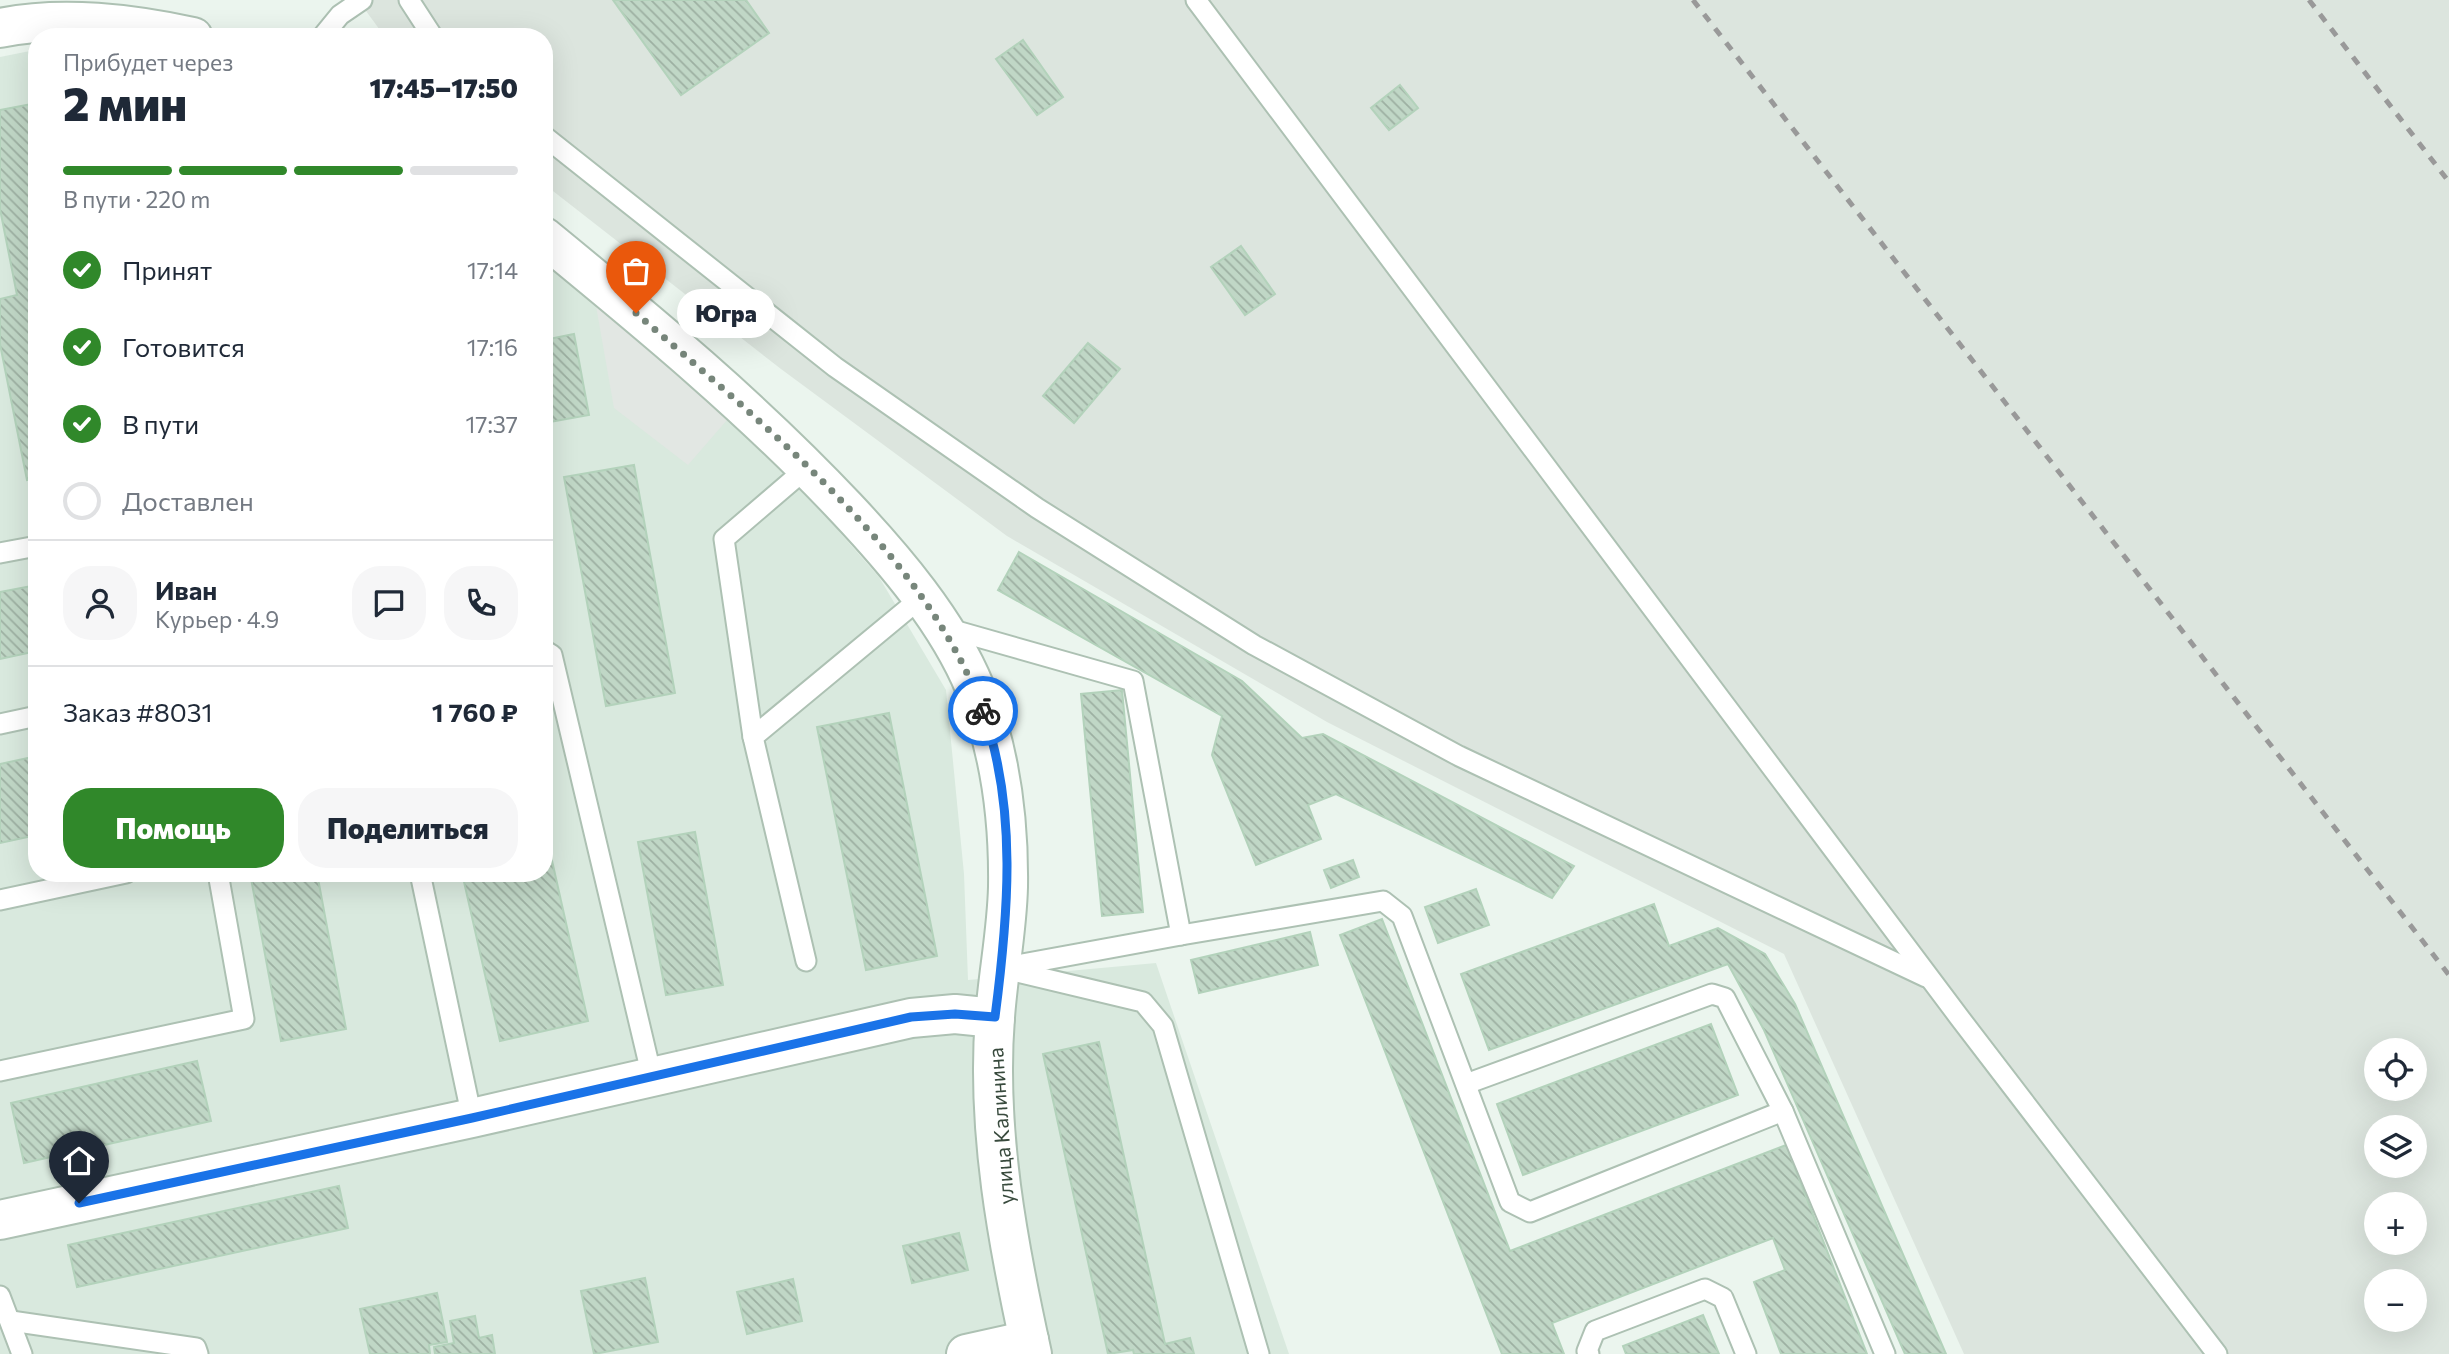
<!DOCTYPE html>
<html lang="ru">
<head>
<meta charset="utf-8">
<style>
  :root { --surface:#fff; --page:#f6f6f7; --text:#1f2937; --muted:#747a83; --line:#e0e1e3; --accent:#30882a }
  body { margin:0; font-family:Commissioner,sans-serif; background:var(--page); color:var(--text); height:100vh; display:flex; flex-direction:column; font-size:26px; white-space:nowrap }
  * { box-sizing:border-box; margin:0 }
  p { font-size:23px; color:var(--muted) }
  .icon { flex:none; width:38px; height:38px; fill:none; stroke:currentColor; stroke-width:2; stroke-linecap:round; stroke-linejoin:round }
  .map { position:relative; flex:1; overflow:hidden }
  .panel { position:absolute; left:28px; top:28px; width:525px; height:854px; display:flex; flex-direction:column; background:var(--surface); border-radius:28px; box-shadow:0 7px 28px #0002 }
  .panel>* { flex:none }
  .tools { position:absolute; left:2364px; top:1038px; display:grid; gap:14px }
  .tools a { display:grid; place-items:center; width:63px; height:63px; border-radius:50%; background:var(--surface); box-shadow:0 7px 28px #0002; font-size:35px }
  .pin { position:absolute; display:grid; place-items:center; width:60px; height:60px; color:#fff; margin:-72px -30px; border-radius:50% 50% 50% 0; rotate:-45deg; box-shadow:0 0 7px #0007 }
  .pin .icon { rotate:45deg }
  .courier { position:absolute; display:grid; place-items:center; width:70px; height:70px; margin:-35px; border:5px solid #1a73e8; border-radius:50%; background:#fff; color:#222; box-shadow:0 2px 9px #0007 }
  .bubble { position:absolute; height:49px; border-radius:24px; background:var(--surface); box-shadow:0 7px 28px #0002; font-size:23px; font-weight:800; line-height:49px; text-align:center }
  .overview em { font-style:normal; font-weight:800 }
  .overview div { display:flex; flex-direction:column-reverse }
  .overview { display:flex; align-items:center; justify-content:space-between; height:119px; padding:0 35px }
  h1 { font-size:46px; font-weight:800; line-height:52px }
  .bar { display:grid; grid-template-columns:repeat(4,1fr); gap:10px 7px; align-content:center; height:84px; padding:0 35px }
  .bar i { height:9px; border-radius:5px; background:var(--line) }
  .bar .active { background:var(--accent) }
  .bar p { grid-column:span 4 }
  .line { display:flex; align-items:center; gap:18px; padding:0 35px; border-top:2px solid var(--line) }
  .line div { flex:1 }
  .round { display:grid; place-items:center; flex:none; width:74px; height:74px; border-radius:28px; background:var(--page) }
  ol { padding:0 35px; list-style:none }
  li { display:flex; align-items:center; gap:21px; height:77px }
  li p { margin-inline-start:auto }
  li .icon { padding:7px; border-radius:50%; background:var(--accent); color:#fff; stroke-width:4 }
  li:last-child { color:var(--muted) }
  li i { width:38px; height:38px; border:4px solid var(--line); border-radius:50% }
  .button { display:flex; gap:14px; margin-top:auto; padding:14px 35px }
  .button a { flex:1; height:80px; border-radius:28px; background:var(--accent); color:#fff; font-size:28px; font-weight:800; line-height:80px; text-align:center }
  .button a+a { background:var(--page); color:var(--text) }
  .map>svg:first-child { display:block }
  .residential { fill:#d9e9de }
  .industrial { fill:#dce5de; fill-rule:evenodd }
  .parking { fill:#e2e7e3 }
  .building { fill:url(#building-back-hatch); stroke:#b3d2bb; stroke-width:2 }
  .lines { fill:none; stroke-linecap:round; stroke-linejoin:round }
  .service-casing { stroke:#adc1b3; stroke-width:23 }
  .minor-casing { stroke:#adc1b3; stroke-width:42 }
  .tertiary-casing { stroke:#adc1b3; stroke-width:42 }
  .service { stroke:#fff; stroke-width:19 }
  .minor { stroke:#fff; stroke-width:38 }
  .tertiary { stroke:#fff; stroke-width:38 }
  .rail { stroke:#999; stroke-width:5; stroke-dasharray:9 9; stroke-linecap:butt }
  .done { stroke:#77867b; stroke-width:7; stroke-dasharray:0 12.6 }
  .route { stroke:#1a73e8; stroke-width:9 }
  .labels { text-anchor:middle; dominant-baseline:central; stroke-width:6; stroke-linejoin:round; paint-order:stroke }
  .street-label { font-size:21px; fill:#384a3d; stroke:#fff }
</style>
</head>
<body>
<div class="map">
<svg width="2449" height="1354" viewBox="0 0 2449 1354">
  <defs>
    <pattern id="building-back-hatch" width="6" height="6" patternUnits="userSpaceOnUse" patternTransform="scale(1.75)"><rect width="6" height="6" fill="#c0d7c6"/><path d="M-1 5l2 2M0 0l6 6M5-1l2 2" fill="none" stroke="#9db0a2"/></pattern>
  </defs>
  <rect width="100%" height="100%" fill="#ebf5ee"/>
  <polygon class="residential" points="30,51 37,51 37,873 544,873 544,263 595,300 734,412 879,577 946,690 964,874 968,980 1156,963 1289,1354 0,1354 0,57"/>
  <path class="industrial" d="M 358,0 L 2449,0 L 2449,1354 L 1964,1354 L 1784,954 L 1327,722 L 1007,536 L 781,369 L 544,184 L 544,37 L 385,37 ZM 2376,1050 L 2415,1050 L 2415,1088 L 2376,1088 ZM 2376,1127 L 2415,1127 L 2415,1166 L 2376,1166 ZM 2376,1204 L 2415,1204 L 2415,1242 L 2376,1242 ZM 2376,1281 L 2415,1281 L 2415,1320 L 2376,1320 Z"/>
  <polygon class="parking" points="595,300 734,412 688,465 614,408"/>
  <g class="building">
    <polygon points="613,0 746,0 769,33 681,95"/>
    <polygon points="1023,40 1063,97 1037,115 996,59"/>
    <polygon points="1400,85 1418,108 1389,130 1371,108"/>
    <polygon points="37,103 37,478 27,480 0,344 0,299 17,295 0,209 0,110"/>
    <polygon points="1241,246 1275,294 1245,315 1211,267"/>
    <polygon points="574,334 589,415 544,423 544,340"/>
    <polygon points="1088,343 1120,369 1074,423 1043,396"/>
    <polygon points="634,465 675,693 606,706 564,477"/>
    <polygon points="1019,552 1242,681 1302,738 1323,734 1574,866 1552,898 1336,794 1308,805 1321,839 1256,865 1212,755 1222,716 998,590"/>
    <polygon points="37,585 37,651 0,659 0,592"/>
    <polygon points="1122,690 1143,912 1102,916 1081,694"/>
    <polygon points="889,713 937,956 866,970 817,727"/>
    <polygon points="37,756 37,835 0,843 0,764"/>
    <polygon points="544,825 588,1021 500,1041 462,873 544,873"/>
    <polygon points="695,832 723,985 666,995 638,842"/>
    <polygon points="1353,860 1359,877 1331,888 1324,870"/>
    <polygon points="250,873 317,873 346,1029 281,1041"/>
    <polygon points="1476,889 1489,925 1438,943 1425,907"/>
    <polygon points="1654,904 1669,946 1718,928 1765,954 1795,1004 1946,1354 1905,1354 1764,1030 1728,964 1489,1050 1461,974"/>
    <polygon points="1382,919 1510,1251 1786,1145 1867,1354 1781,1354 1754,1282 1785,1270 1773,1238 1552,1323 1564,1354 1502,1354 1340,935"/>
    <polygon points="1310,932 1318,965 1199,993 1191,960"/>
    <polygon points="1711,1024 1738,1095 1523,1175 1497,1104"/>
    <polygon points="1099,1042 1165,1344 1190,1338 1194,1354 1134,1354 1133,1350 1108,1354 1043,1054"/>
    <polygon points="197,1061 211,1121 24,1163 11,1103"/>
    <polygon points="339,1186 348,1228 77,1287 68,1245"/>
    <polygon points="959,1233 968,1270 912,1283 903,1246"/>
    <polygon points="645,1278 658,1342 594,1354 581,1291"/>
    <polygon points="793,1279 802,1321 747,1334 737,1292"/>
    <polygon points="437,1293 447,1342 429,1345 430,1354 370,1354 360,1309"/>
    <polygon points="1703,1315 1719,1354 1626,1354 1623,1346"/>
    <polygon points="475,1316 479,1338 492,1335 495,1354 435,1354 434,1347 454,1343 450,1321"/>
  </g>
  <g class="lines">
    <g class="service-casing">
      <g id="service">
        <polyline points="409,0 433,37"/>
        <polyline points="1196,0 1959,1017 2217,1354"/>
        <polyline points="322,37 340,15 362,0"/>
        <polyline points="544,136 835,367 1037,508 1254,645 1459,756 1926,977"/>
        <polyline points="0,553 37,546"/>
        <polyline points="946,628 1133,681 1181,935 1001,968"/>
        <polyline points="544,650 552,655 652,1077"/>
        <polyline points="0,724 37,716"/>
        <polyline points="753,737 724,539 808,467"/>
        <polyline points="420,873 472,1118"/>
        <polyline points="0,900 126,873"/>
        <polyline points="1181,935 1383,901 1402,916 1510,1202 1530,1212 1783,1111"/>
        <polyline points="806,961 753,737 922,597"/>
        <polyline points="1009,970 1143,1002 1163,1026 1259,1354"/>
        <polyline points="0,1071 244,1019 218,873"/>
        <polyline points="1466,1084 1712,994 1725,998 1783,1111 1885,1354"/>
        <polyline points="0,1296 22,1354"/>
        <polyline points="11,1321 196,1348 198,1354"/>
        <polyline points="1589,1354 1587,1351 1595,1331 1705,1289 1723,1298 1746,1354"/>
      </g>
    </g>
    <g class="minor-casing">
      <g id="minor">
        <polyline points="0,1220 472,1118 911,1018 955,1014 995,1018"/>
        <polyline points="966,1354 1029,1340"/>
      </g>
    </g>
    <g class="tertiary-casing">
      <g id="tertiary">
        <path d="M 0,28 C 63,15 132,24 193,37"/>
        <path d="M 544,237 C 649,323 753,409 846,508 C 894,559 948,622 975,688 C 1000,750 1009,820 1008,887 C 1007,931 998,974 995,1017 C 986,1130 1008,1245 1032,1354"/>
      </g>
    </g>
    <use href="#service" class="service"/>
    <use href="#minor" class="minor"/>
    <use href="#tertiary" class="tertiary"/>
    <g class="rail">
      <polyline points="1693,0 2449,975"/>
      <polyline points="2309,0 2449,182"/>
    </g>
  </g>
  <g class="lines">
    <path class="done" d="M 636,313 C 759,421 926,553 983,711"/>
    <path class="route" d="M 79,1203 L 472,1118 L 911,1017 L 955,1014 L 995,1017 C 1008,917 1018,809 983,711"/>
  </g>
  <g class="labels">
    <g class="street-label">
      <text transform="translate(1000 1126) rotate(-94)">улица Калинина</text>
    </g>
  </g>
</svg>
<div class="tools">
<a><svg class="icon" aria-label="locate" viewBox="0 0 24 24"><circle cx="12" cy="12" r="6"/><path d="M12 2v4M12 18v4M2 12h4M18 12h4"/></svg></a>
<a><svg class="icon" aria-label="layers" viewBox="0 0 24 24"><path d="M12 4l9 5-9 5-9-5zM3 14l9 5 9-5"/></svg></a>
<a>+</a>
<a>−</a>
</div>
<div class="pin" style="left:636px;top:313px;background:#ea580c"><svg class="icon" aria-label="bag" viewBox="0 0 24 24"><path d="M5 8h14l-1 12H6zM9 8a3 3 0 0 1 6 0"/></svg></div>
<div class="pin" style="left:79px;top:1203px;background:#1f2937"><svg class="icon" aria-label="home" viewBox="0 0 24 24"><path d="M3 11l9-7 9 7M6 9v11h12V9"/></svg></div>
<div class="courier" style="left:983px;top:711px"><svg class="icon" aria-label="bike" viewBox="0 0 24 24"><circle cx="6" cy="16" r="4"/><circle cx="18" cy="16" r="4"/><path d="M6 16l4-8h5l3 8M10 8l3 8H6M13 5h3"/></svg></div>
<div class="bubble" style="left:677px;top:289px;width:98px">Югра</div>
<section class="panel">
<div class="overview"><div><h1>2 мин</h1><p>Прибудет через</p></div><em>17:45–17:50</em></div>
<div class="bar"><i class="active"></i><i class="active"></i><i class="active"></i><i></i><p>В пути · 220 m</p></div>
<ol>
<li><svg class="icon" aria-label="check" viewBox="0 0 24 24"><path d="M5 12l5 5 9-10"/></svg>Принят<p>17:14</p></li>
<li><svg class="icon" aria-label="check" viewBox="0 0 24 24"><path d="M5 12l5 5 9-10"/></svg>Готовится<p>17:16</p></li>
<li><svg class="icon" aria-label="check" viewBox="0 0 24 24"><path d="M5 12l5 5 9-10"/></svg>В пути<p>17:37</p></li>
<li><i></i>Доставлен</li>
</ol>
<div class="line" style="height:126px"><a class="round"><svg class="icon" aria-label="person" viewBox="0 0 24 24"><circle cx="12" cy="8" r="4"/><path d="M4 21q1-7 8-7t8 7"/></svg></a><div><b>Иван</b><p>Курьер · 4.9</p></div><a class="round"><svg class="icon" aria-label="chat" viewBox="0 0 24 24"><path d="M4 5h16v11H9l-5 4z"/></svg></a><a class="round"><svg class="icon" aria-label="phone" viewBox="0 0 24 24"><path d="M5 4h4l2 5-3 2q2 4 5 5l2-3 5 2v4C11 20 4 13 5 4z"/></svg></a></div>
<div class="line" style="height:91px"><div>Заказ #8031</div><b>1 760 ₽</b></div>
<div class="button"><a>Помощь</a><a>Поделиться</a></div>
</section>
</div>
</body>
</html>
